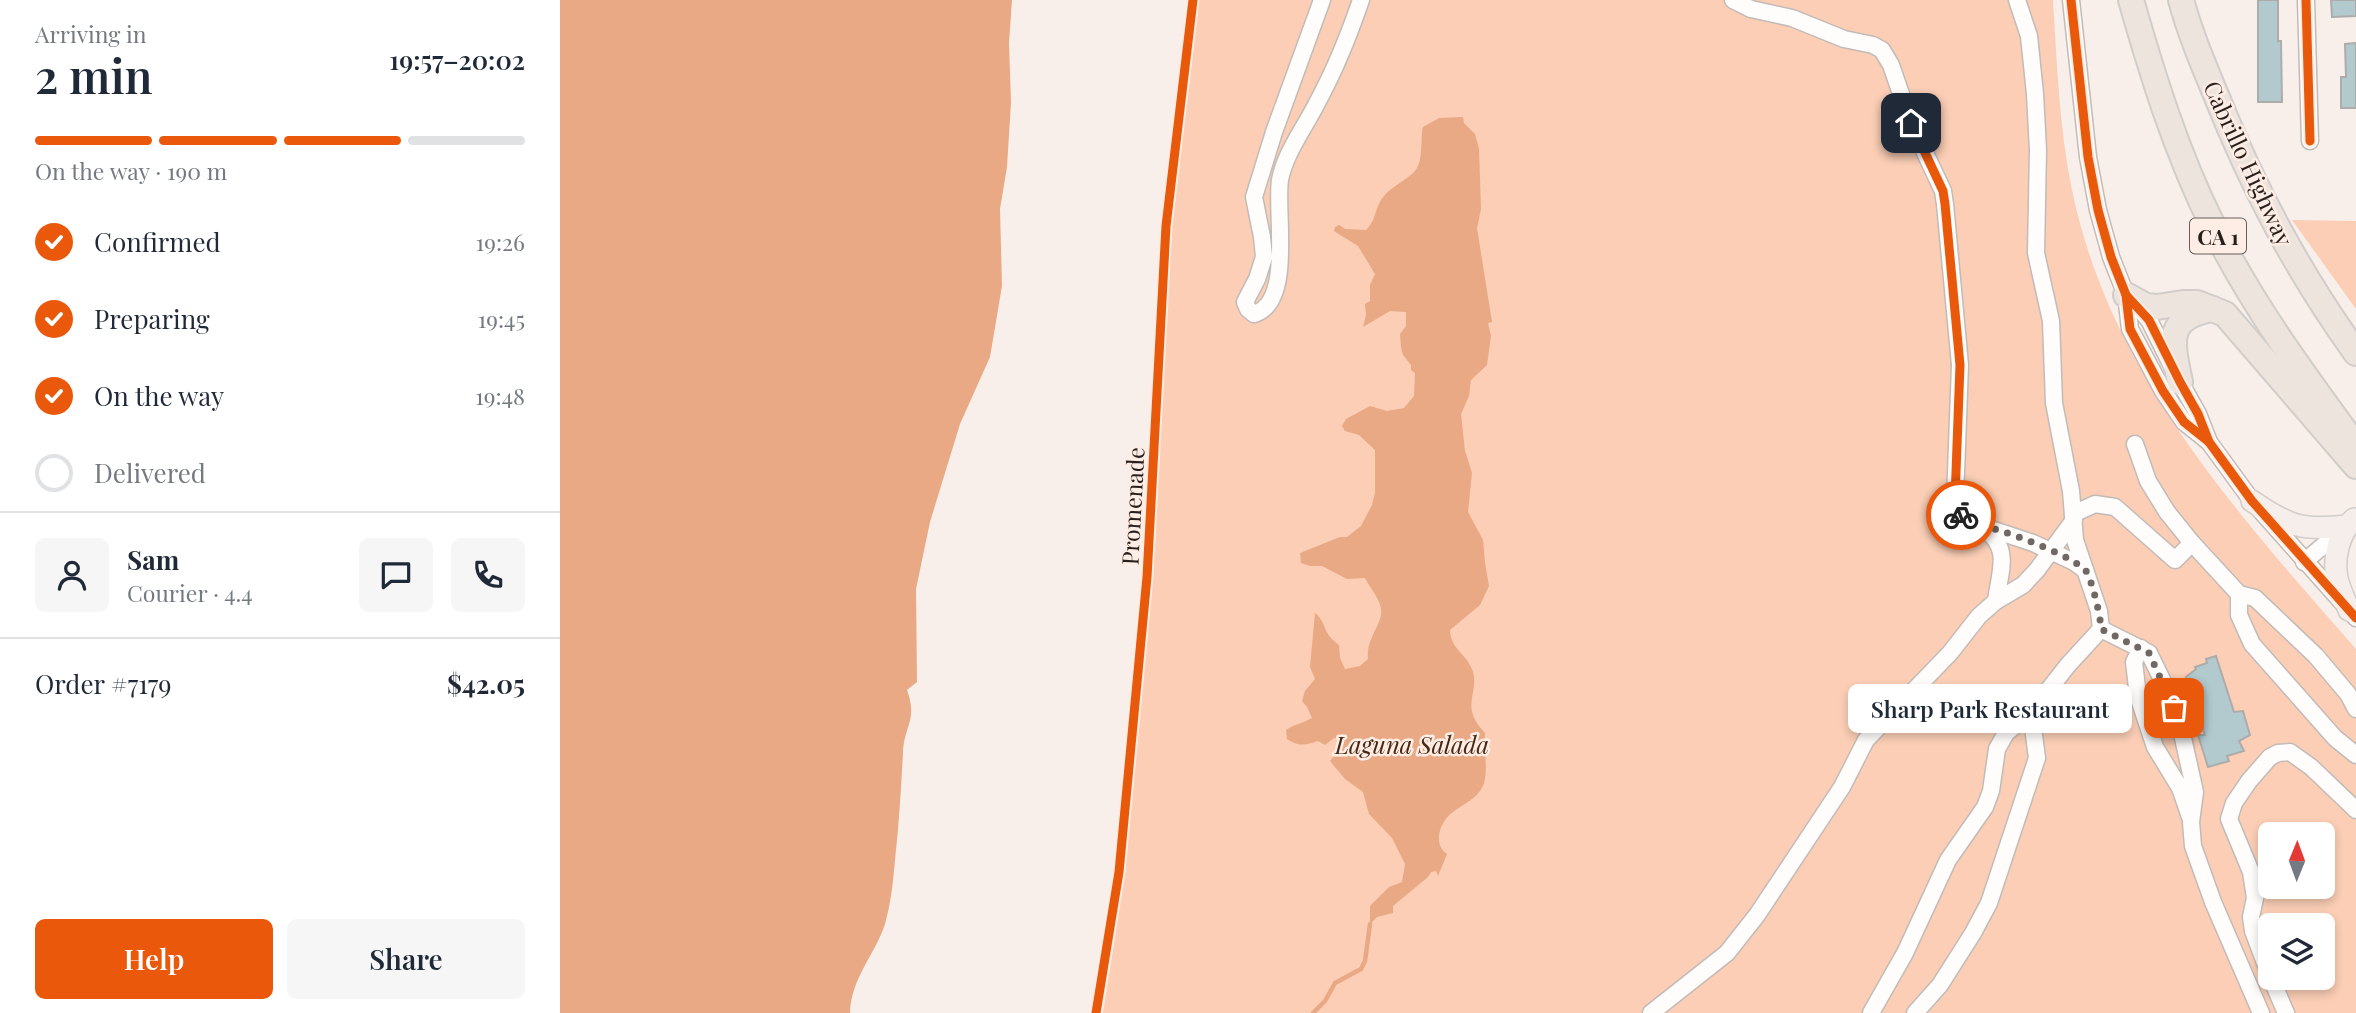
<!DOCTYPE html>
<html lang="en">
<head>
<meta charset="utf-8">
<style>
  :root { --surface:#fff; --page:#f6f6f7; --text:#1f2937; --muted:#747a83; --line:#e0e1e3; --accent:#ea580c }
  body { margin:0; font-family:"Playfair Display",serif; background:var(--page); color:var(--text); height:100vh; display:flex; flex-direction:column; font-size:26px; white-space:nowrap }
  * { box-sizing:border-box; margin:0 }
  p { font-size:23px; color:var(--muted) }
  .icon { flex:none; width:38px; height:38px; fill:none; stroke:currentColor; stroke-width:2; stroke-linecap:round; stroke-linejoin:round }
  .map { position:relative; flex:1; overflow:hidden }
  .sheet { display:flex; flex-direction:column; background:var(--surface); width:560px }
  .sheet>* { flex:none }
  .needle { width:46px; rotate:1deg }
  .controls { position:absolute; left:1698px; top:822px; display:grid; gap:14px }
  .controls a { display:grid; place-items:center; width:77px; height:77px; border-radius:10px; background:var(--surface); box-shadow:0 4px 10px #0003; font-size:35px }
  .pin { position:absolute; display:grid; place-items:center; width:60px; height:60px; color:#fff; margin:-30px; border-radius:14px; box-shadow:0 4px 10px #0006 }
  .courier { position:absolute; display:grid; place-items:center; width:70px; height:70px; margin:-35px; border:5px solid #ea580c; border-radius:50%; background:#fff; color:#222; box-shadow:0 2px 9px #0007 }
  .bubble { position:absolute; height:49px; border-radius:10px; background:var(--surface); box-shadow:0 4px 10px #0003; font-size:23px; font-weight:600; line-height:49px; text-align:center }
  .overview em { font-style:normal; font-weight:600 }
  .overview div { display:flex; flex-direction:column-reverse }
  .overview { display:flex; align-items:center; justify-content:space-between; height:119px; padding:0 35px }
  h1 { font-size:46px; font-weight:600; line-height:52px }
  .bar { display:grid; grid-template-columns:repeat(4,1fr); gap:10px 7px; align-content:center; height:84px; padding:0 35px }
  .bar i { height:9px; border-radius:5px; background:var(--line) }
  .bar .active { background:var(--accent) }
  .bar p { grid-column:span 4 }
  .line { display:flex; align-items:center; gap:18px; padding:0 35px; border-top:2px solid var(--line) }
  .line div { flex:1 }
  .round { display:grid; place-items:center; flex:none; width:74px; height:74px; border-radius:10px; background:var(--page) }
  ol { padding:0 35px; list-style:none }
  li { display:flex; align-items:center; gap:21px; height:77px }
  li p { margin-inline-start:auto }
  li .icon { padding:7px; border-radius:50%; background:var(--accent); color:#fff; stroke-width:4 }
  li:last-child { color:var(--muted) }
  li i { width:38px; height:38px; border:4px solid var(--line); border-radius:50% }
  .button { display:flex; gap:14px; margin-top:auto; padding:14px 35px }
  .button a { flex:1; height:80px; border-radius:10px; background:var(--accent); color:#fff; font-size:28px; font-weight:600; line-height:80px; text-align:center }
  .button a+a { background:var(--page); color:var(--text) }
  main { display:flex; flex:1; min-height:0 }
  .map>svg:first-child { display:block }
  .green { fill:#fbceb5; fill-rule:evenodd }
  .water { fill:#e9a984 }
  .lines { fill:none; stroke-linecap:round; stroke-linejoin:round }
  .stream { stroke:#e9a984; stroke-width:4.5 }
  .building { fill:#b2cace; stroke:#acacab; stroke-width:2 }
  .minor-casing { stroke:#c2bbb7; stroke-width:19 }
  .major-casing { stroke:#d1cdca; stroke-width:24 }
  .highway-casing { stroke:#d1cdca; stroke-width:28 }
  .minor { stroke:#fefdfc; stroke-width:16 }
  .major { stroke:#f5eeea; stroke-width:21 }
  .highway { stroke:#eee4de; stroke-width:24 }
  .cycleway-casing { stroke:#feede5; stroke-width:13 }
  .cycleway { stroke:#e8590c; stroke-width:9 }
  .done { stroke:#706864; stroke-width:7; stroke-dasharray:0 12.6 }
  .route { stroke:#ea580c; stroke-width:9 }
  .labels { text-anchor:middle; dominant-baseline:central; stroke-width:5; stroke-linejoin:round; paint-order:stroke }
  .shield { fill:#feede5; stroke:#675d58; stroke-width:2 }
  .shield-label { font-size:21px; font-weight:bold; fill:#261f1b }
  .street-label { font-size:23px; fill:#261f1b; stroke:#feede5 }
  .water-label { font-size:24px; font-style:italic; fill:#4a2712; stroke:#feede5 }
</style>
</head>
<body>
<main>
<section class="sheet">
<div class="overview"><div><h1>2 min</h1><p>Arriving in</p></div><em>19:57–20:02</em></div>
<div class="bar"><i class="active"></i><i class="active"></i><i class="active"></i><i></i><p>On the way · 190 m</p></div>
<ol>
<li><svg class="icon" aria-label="check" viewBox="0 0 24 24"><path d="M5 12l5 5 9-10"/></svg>Confirmed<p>19:26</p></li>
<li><svg class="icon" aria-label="check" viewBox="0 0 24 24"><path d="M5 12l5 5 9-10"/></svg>Preparing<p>19:45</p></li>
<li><svg class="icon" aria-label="check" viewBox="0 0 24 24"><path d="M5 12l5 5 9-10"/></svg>On the way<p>19:48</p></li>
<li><i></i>Delivered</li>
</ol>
<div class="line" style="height:126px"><a class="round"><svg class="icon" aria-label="person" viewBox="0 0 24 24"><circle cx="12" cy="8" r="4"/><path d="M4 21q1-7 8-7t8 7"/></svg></a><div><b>Sam</b><p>Courier · 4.4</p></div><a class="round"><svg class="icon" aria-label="chat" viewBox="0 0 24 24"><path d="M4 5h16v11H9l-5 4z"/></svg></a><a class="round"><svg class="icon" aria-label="phone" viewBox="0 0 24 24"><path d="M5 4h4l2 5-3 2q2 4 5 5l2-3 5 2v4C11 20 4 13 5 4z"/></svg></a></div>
<div class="line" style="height:91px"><div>Order #7179</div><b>$42.05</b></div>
<div class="button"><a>Help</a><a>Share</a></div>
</section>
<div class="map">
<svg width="1796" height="1013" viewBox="0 0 1796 1013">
  <rect width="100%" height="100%" fill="#f8efeb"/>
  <g class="green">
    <path d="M 638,0 L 1493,0 C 1497,63 1499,127 1512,190 C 1550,374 1676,512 1796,649 L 1796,1013 L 543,1013 L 565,873 L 593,577 L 611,226 ZM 1710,835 L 1762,835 L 1762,887 L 1710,887 ZM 1710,926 L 1762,926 L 1762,978 L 1710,978 Z"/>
    <polygon points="1732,220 1796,221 1796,309"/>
  </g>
  <g class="water">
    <path d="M 0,0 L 452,0 L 449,43 L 451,102 L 447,167 L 440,209 L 442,286 L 430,357 L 400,424 L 370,522 L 356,589 L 357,682 L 347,690 C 358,721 344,725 343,753 C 341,789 339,824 335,860 C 333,882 331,903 325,924 C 315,955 291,978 290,1013 L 0,1013 Z"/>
    <path d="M 903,117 L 904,123 L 915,134 L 919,149 L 921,209 L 917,228 L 932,322 L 928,323 L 931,336 L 927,365 L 911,380 L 909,396 L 901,414 L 905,451 L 912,473 L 908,512 L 923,540 L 925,563 L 929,586 L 920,605 L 890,630 C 890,648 906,654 912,669 C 921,693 898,705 925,733 C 924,747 928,770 924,783 C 919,798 905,803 893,812 C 880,821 872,844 887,854 L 878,876 L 876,871 L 871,872 L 868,877 L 833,906 L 833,913 L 817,917 L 810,924 L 810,906 L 829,887 L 842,882 L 845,864 L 832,838 L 809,814 L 803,792 L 785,779 L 770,761 L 782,746 L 779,739 L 774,738 L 765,745 L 758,741 C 745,745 739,747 727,739 L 726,730 C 735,724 743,723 752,718 L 747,707 L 742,701 L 745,691 L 755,679 L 750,667 L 755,613 C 768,624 761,632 779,645 L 780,658 L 785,669 L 800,666 L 808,659 C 806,637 823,625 821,609 C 820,599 810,588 805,578 L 787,579 L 762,566 L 750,566 L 741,563 L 740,553 L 780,537 L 787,537 L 801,526 L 812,505 L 815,493 L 815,450 L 799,435 L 785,431 L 782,426 L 786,419 L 810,406 L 827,411 L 844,408 L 854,396 L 855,373 L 851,370 L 851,365 L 843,355 L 841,347 L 840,334 L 846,326 L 846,312 L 830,311 L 803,327 L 806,315 L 805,304 L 810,301 L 810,285 L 815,274 L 798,246 L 774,231 L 775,227 L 779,225 L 785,229 L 806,230 C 815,222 815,210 821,200 C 829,187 845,182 855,171 C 864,159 860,140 863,127 L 879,118 Z"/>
  </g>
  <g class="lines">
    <polyline class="stream" points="753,1013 765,1001 775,983 801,969 805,961 810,924"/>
  </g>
  <g class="building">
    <polygon points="1698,0 1718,0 1718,41 1721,41 1722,102 1698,102"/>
    <polygon points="1771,0 1796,0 1796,16 1772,17"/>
    <polygon points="1796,43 1796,108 1781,108 1781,77 1786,77 1785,44"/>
    <polygon points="1656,656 1674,712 1683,711 1690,735 1679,741 1684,751 1667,756 1669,761 1648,767 1638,735 1645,735 1626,677 1636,669 1635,667 1647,663 1646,659"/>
  </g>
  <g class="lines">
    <g class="minor-casing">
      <g id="minor">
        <path d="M 762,0 L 714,132 L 694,197 L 702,237 L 704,257 L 697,279 L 685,302 L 688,309 L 694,314 C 734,303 715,211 720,180 C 725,153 745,127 757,103 C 775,70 789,35 801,0"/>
        <polyline points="1173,0 1191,9 1232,18 1284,39 1313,45 1322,50 1331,65 1351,123 1383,191 1385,204 1400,365 1395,499 1400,514 1407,521 1473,543 1514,562 1525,570"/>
        <polyline points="1457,0 1469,36 1475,94 1478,150 1476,253 1491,321 1494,403 1511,491 1515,540 1539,611 1541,629"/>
        <polyline points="1511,0 1528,157 1538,210 1551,257 1566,295 1570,329 1603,391 1624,422 1649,442"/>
        <polyline points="1746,0 1750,141"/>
        <polyline points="1573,302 1589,320 1620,382 1638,414 1649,442 1692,501 1796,618"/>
        <polyline points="1575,444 1588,481 1607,512 1632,543 1679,594 1695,598 1756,656 1788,694 1796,709"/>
        <polyline points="1513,514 1535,504 1555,507 1615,560 1632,543"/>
        <path d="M 1422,527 C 1452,548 1440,569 1436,601"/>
        <polyline points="1744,562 1785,527"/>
        <polyline points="1679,594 1679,615 1692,644 1775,738 1796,755"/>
        <polyline points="1581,648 1574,662 1578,696 1595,747 1620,788 1630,817"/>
        <polyline points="1710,976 1693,931 1691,917 1695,898 1691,872 1669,819 1674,803 1689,781 1710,757 1718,753 1730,752 1751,767 1796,810"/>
        <polyline points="1711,978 1726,1013"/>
        <polyline points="1091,1013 1167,953 1197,915 1282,787 1306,740 1390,653 1419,616 1436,601 1463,585 1477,570 1514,520"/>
        <polyline points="1311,1013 1345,953 1388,860 1425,807 1431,791 1437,749 1446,733 1471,712"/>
        <polyline points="1355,1013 1380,985 1413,933 1429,903 1477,758 1471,712 1508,665 1541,629 1589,653 1609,694 1621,729 1635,792 1631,822 1633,846 1653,902 1701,1013"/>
      </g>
    </g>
    <g class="major-casing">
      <g id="major">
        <path d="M 1692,501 C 1728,526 1742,531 1786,526"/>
        <path d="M 1789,610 C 1785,600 1779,588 1777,578 C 1773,558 1779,532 1794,519"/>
      </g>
    </g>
    <g class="highway-casing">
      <g id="highway">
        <path d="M 1571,0 C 1593,77 1617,154 1653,226 C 1692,305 1744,375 1796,446"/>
        <path d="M 1621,0 C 1630,33 1643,64 1656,95 C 1694,190 1737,270 1796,353"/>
        <polyline points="1566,295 1586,306 1597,307 1623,303 1637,303 1665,314 1796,466"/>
        <path d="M 1620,382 C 1612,343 1604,317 1653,309"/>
      </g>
    </g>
    <use href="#minor" class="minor"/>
    <use href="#major" class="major"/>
    <use href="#highway" class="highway"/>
    <g class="cycleway-casing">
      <g id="cycleway">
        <polyline points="1511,0 1528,157 1538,210 1551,257 1566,295 1570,329 1603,391 1624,422 1649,442"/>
        <polyline points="1746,0 1750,141"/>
        <polyline points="1566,295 1589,320 1620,382 1638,414 1649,442 1692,501 1796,618"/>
        <polyline points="536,1013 559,872 587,577 606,226 633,0"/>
      </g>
    </g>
    <use href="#cycleway" class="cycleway"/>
  </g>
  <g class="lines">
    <path class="done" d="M 1401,515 C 1412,526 1427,526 1441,531 C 1458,536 1516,558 1526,571 C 1532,580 1541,618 1541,629 L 1589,653 L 1614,708"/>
    <polyline class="route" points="1351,123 1383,191 1385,204 1400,365 1395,499 1401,515"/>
  </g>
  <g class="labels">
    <rect class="shield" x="1630" y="218.5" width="56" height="35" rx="5"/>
    <g class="shield-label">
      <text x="1658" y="236">CA 1</text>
    </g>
    <g class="street-label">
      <text transform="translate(1689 163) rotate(65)">Cabrillo Highway</text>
      <text transform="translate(572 506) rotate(-87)">Promenade</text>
    </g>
    <g class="water-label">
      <text x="852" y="744">Laguna Salada</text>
    </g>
  </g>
</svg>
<div class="controls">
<a><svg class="needle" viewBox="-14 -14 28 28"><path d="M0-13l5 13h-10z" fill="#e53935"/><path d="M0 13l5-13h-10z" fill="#747a83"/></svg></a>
<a><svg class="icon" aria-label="layers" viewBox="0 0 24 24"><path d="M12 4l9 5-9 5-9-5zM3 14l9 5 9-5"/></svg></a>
</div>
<div class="pin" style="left:1614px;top:708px;background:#ea580c"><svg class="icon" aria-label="bag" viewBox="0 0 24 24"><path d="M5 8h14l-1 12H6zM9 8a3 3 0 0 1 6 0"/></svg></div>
<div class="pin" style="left:1351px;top:123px;background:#1f2937"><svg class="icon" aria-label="home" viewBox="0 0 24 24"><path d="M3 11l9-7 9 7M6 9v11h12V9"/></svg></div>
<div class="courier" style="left:1401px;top:515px"><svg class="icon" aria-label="bike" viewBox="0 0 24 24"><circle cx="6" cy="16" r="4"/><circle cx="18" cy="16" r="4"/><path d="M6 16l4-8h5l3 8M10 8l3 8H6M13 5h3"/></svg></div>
<div class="bubble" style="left:1288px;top:684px;width:284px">Sharp Park Restaurant</div>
</div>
</main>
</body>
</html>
